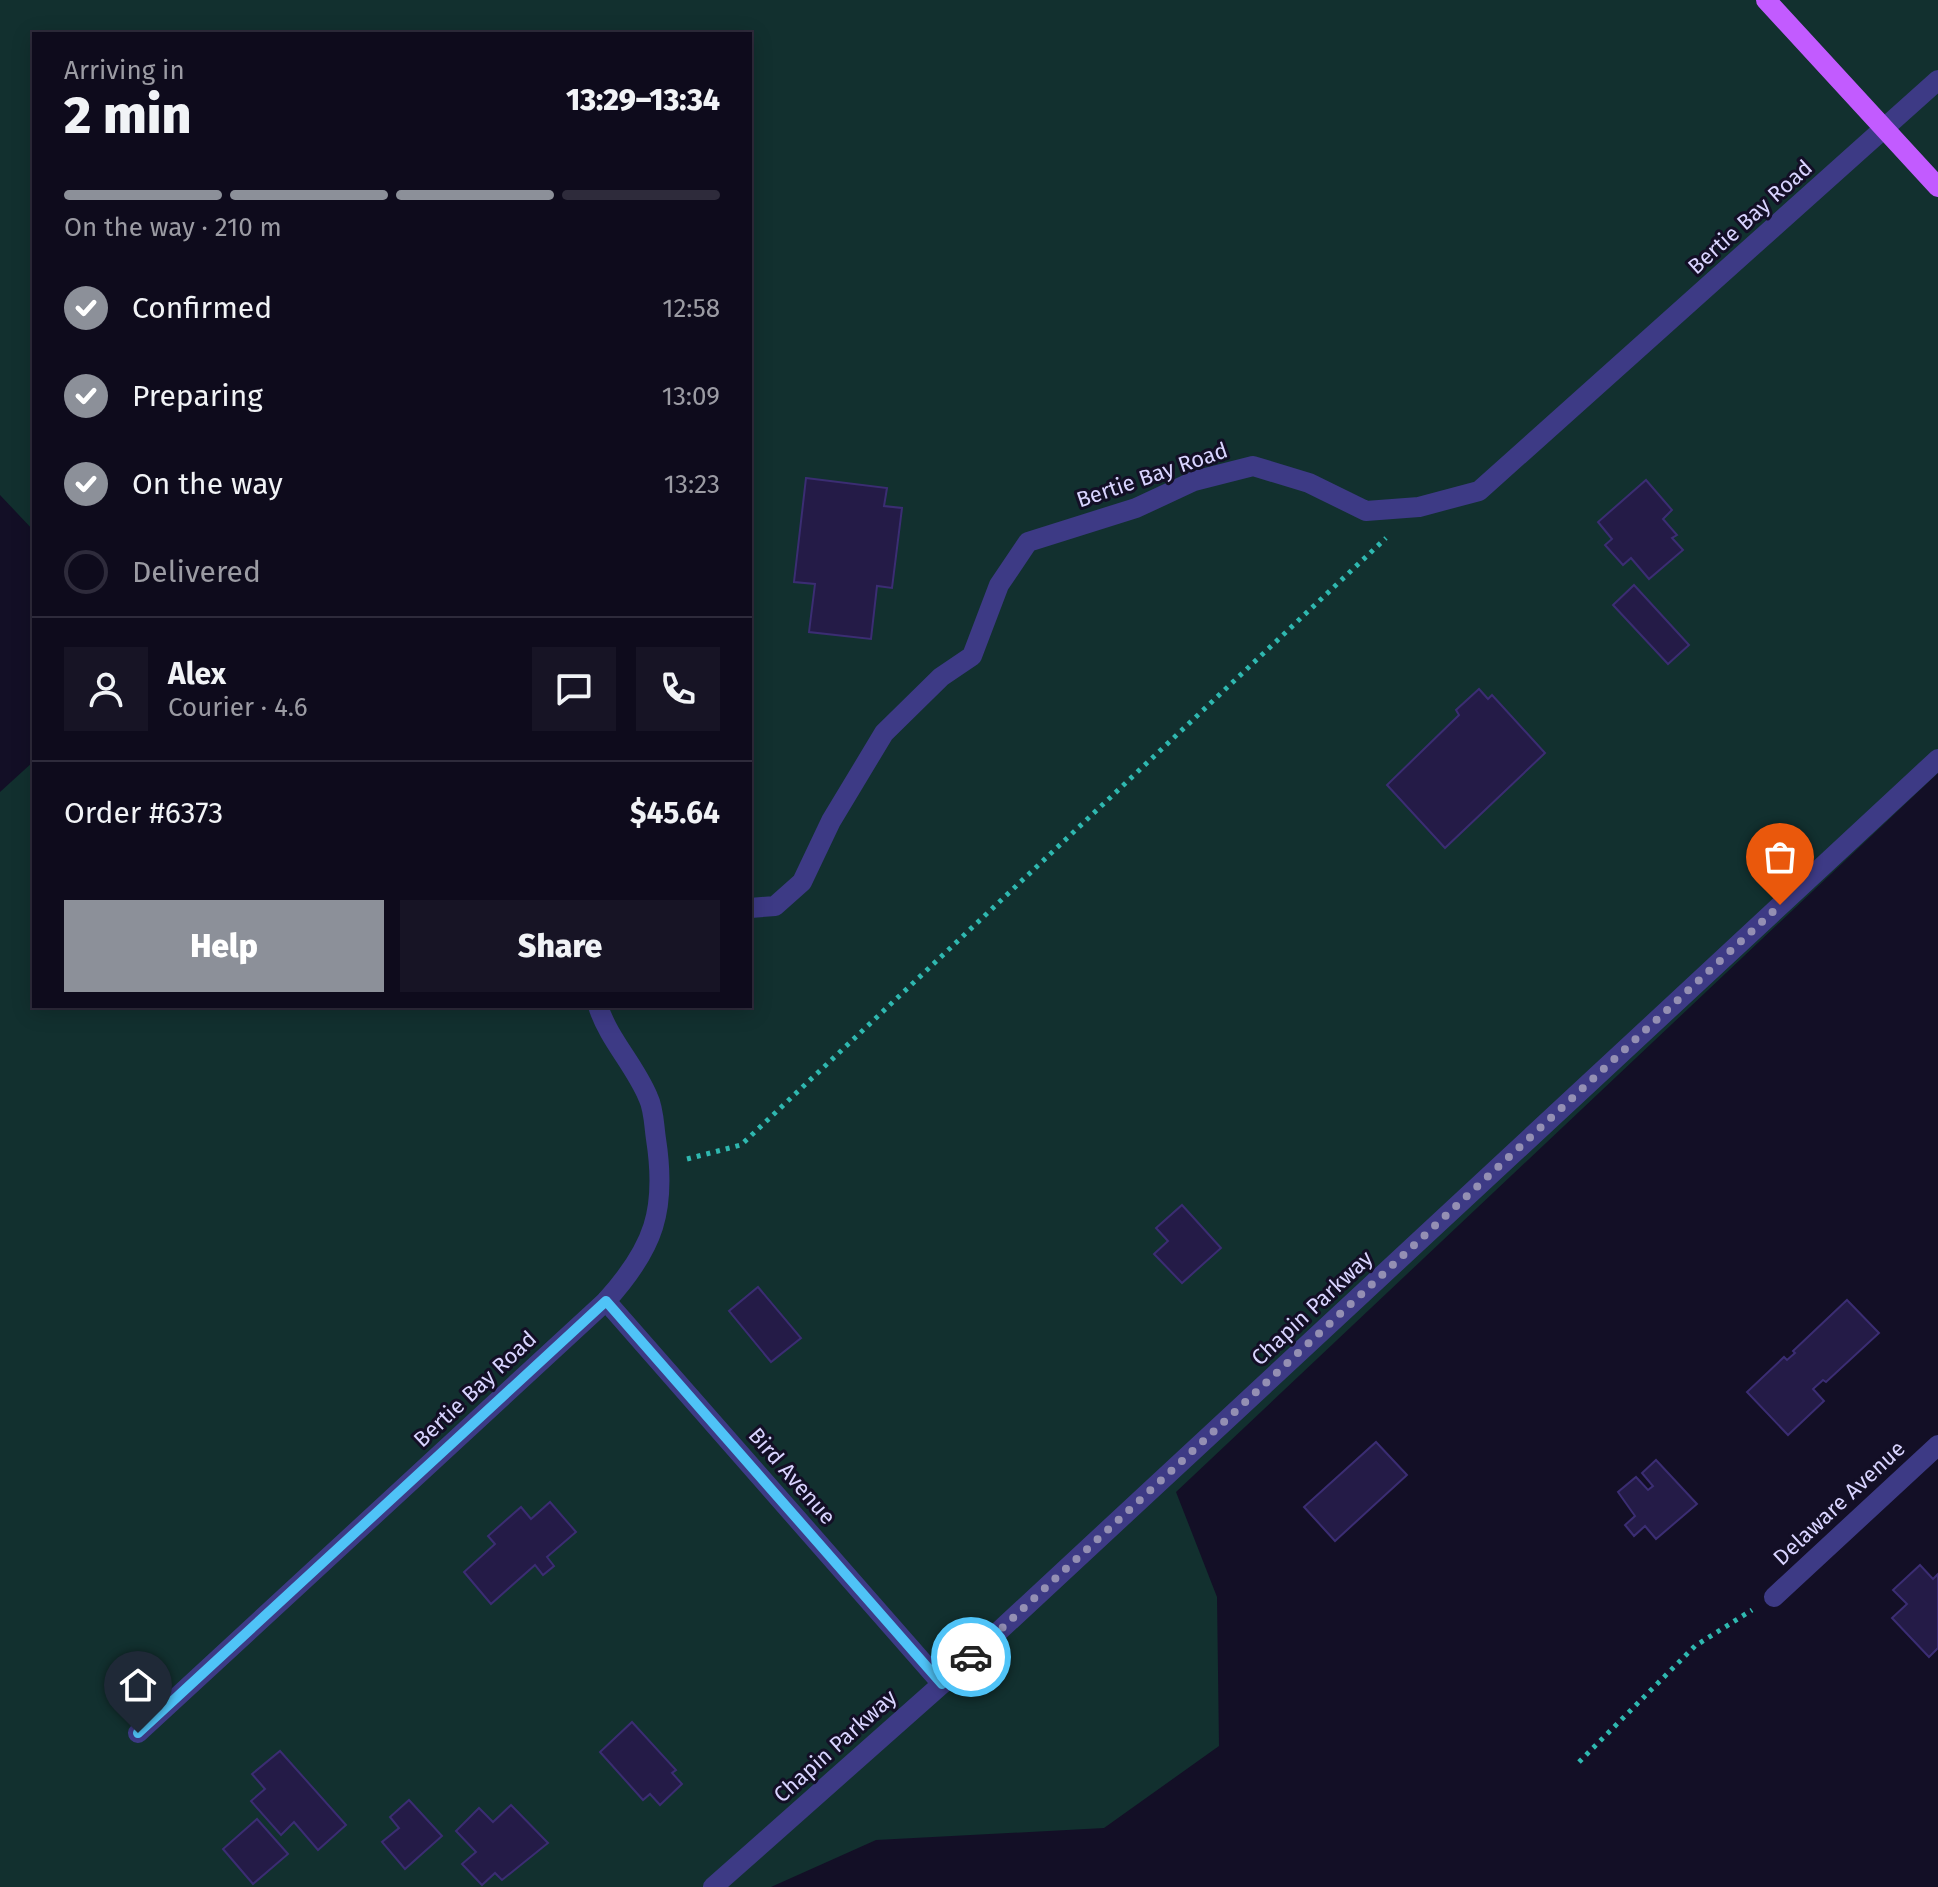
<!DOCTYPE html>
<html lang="en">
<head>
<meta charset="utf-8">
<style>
  :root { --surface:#0e0b1c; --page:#171425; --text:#f1f3f6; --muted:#9b9ba3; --line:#2e2b3b; --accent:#8c9099 }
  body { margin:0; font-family:"Fira Sans",sans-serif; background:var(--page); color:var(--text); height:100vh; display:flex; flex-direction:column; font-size:30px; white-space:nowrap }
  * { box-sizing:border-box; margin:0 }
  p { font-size:26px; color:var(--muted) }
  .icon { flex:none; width:44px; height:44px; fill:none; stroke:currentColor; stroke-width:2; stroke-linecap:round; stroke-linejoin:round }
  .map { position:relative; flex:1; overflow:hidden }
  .details { position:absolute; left:32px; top:32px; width:720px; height:976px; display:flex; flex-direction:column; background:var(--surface); border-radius:0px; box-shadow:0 4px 20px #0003,0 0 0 2px var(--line) }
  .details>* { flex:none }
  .pin { position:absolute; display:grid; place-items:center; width:68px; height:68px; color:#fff; margin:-82px -34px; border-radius:50% 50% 50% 0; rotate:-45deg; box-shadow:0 0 8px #0007 }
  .pin .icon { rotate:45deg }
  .courier { position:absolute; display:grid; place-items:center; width:80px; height:80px; margin:-40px; border:6px solid #4fc3f7; border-radius:50%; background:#fff; color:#222; box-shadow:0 2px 10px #0007 }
  .summary em { font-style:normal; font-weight:800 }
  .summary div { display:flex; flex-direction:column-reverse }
  .summary { display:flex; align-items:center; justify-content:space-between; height:136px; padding:0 32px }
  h1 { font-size:52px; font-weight:800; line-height:60px }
  .bar { display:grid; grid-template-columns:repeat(4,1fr); gap:12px 8px; align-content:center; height:96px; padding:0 32px }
  .bar i { height:10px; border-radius:6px; background:var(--line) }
  .bar .on { background:var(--accent) }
  .bar p { grid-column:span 4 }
  .line { display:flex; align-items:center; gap:20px; padding:0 32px; border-top:2px solid var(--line) }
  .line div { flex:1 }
  .round { display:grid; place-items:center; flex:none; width:84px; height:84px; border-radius:0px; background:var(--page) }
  ol { padding:0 32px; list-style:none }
  li { display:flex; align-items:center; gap:24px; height:88px }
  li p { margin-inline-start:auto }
  li .icon { padding:8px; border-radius:50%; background:var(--accent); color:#fff; stroke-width:4 }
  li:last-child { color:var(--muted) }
  li i { width:44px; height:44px; border:4px solid var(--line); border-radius:50% }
  .button { display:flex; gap:16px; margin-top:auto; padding:16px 32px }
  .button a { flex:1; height:92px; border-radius:0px; background:var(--accent); color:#fff; font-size:32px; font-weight:800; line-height:92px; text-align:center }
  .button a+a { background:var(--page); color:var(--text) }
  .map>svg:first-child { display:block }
  .green { fill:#12302f }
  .building { fill:#241b47; stroke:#3b2d73; stroke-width:2 }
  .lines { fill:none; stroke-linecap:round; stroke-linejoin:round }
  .path { stroke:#2fb8b0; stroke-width:5; stroke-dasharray:4 6; stroke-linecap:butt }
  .minor { stroke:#3d3a85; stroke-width:20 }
  .major { stroke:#c25bff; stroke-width:20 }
  .done { stroke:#948fb3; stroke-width:8; stroke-dasharray:0 14.4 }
  .route { stroke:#4fc3f7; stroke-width:10 }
  .labels { text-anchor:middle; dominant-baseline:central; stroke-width:6; stroke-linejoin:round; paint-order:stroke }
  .street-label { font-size:22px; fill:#d9d4ff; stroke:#130f26 }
</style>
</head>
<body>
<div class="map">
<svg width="1938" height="1887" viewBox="0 0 1938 1887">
  <rect width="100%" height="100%" fill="#130f26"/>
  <polygon class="green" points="0,0 1938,0 1938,773 1176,1492 1217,1597 1219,1746 1104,1828 876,1840 771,1887 0,1887 0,792 34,761 34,1006 750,1006 750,34 34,34 34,531 0,495"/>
  <g class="building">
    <polygon points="806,478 887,488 884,506 902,508 892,588 877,586 871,639 809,632 815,584 794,582"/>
    <polygon points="1646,480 1672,510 1663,519 1677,535 1672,538 1683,550 1649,579 1631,558 1623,565 1605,545 1612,539 1598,522"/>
    <polygon points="1634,585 1689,645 1668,664 1613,605"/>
    <polygon points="1479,689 1488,699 1492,695 1545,753 1445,848 1387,785 1459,715 1456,710"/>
    <polygon points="1182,1205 1221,1248 1182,1283 1154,1254 1168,1241 1156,1228"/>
    <polygon points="758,1287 801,1338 771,1362 729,1311"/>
    <polygon points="1847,1300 1879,1333 1826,1382 1823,1380 1813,1389 1824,1401 1788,1435 1747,1392 1784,1357 1787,1360 1795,1353 1793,1351"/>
    <polygon points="1376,1442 1407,1475 1335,1541 1304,1507"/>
    <polygon points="1656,1460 1697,1504 1656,1539 1645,1526 1634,1536 1625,1525 1635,1516 1618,1492 1636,1477 1648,1490 1653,1486 1642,1473"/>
    <polygon points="550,1502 576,1532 547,1557 554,1566 543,1575 535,1565 491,1604 464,1572 495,1544 488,1536 521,1507 531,1519"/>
    <polygon points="1920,1565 1933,1579 1938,1574 1938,1648 1929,1657 1892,1618 1907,1604 1893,1590"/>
    <polygon points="632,1722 676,1770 672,1773 682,1784 660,1805 650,1794 643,1800 600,1752"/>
    <polygon points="280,1751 346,1825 318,1850 294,1822 281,1835 251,1801 265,1789 252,1774"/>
    <polygon points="409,1800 442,1836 405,1869 382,1842 399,1828 390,1817"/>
    <polygon points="511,1805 548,1843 502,1880 495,1873 482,1885 462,1864 476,1852 456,1831 479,1808 493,1822"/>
    <polygon points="257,1819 288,1854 253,1884 223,1849"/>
  </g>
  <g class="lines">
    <g class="path">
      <polyline points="687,1159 741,1145 1386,538"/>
      <polyline points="1579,1762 1695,1646 1752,1610"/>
    </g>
    <g class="minor">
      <polyline points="750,908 775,906 802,882 831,821 884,733 941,677 972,656 999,585 1028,542 1136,508 1194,481 1253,466 1309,483 1366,511 1419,507 1479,491 1938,80"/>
      <polyline points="606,1301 942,1684"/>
      <polyline points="1774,1597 1938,1445"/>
      <path d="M 138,1733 L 606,1301 C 654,1248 667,1210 656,1139 C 654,1126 654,1109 648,1097 C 634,1064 609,1040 598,1006"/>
      <polyline points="713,1887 942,1684 1938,759"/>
    </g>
    <polyline class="major" points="1766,0 1938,187"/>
  </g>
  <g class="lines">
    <polyline class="done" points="971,1657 1780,905"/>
    <polyline class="route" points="138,1733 606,1301 942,1684 971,1657"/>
  </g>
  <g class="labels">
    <g class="street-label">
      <text transform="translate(1750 217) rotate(-42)">Bertie Bay Road</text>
      <text transform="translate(1152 475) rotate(-19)">Bertie Bay Road</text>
      <text transform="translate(1312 1308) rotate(-43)">Chapin Parkway</text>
      <text transform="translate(475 1389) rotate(-43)">Bertie Bay Road</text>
      <text transform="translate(792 1476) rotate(49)">Bird Avenue</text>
      <text transform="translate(1839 1503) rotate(-43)">Delaware Avenue</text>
      <text transform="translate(835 1746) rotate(-42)">Chapin Parkway</text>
    </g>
  </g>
</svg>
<div class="pin" style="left:1780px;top:905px;background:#ea580c"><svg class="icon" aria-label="bag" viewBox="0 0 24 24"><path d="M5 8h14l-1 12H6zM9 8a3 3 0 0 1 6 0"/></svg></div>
<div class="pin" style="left:138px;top:1733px;background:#1f2937"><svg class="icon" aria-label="home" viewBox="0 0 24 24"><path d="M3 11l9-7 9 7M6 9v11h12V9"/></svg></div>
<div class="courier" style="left:971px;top:1657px"><svg class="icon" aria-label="car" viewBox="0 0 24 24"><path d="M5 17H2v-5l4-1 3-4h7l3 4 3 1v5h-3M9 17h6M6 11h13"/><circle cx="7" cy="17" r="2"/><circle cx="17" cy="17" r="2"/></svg></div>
<section class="details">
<div class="summary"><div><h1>2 min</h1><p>Arriving in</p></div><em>13:29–13:34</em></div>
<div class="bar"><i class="on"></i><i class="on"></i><i class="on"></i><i></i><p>On the way · 210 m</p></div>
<ol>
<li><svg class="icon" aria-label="check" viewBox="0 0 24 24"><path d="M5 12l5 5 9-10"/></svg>Confirmed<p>12:58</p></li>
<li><svg class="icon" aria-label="check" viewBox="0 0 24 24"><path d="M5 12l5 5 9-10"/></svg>Preparing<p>13:09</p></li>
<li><svg class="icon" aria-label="check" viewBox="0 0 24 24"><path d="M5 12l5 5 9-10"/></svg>On the way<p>13:23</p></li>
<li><i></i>Delivered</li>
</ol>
<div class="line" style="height:144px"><a class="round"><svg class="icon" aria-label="person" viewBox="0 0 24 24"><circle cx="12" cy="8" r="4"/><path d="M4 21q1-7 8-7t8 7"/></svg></a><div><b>Alex</b><p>Courier · 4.6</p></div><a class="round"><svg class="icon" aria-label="chat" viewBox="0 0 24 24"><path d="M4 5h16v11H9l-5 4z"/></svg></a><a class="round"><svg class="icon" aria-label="phone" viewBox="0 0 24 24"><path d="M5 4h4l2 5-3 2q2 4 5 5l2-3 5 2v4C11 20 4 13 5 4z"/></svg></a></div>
<div class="line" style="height:104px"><div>Order #6373</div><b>$45.64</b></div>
<div class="button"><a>Help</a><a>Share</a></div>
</section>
</div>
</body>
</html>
